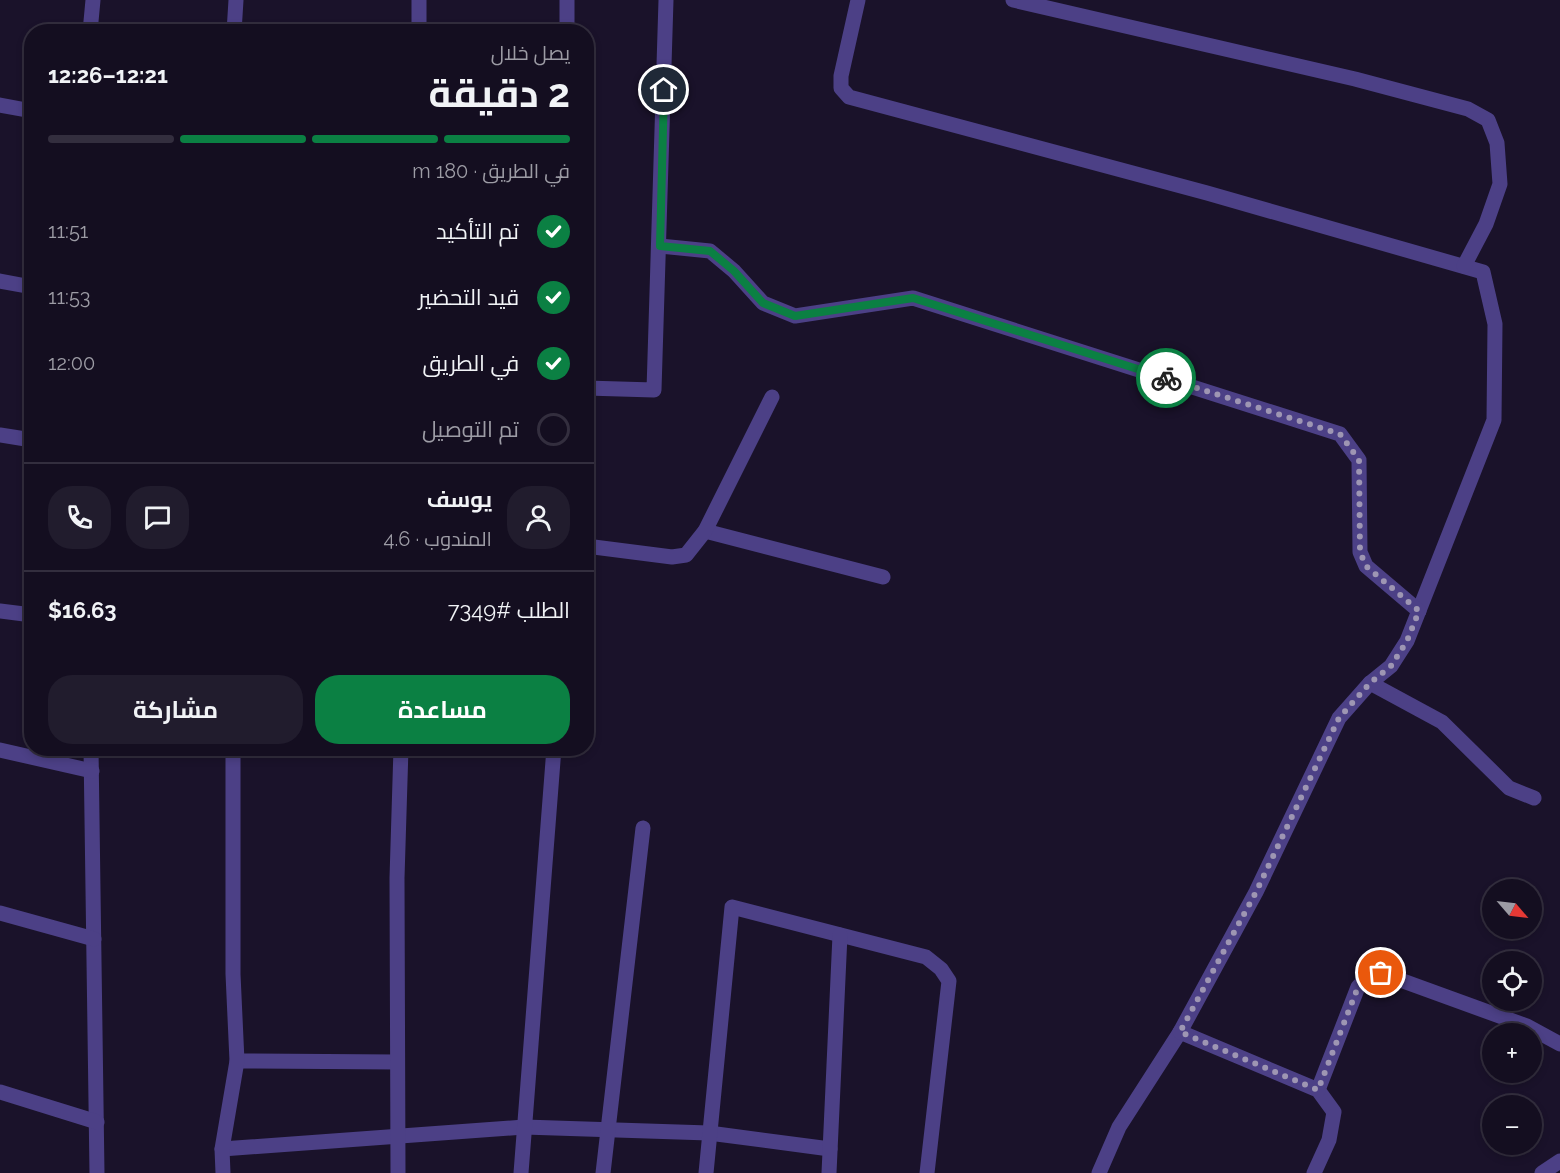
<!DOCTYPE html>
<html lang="ar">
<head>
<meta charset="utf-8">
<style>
  :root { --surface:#140e20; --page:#211c2d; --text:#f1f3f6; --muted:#9d9ca5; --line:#332e3e; --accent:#0b8043 }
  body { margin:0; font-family:Raleway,Cairo,sans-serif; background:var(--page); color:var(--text); direction:rtl; height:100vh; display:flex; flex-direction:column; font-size:22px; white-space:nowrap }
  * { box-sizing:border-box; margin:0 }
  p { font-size:20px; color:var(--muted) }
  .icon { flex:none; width:33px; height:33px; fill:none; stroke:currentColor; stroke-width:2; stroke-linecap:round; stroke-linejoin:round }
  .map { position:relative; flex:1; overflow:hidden; direction:ltr }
  .panel { position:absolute; left:24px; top:24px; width:570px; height:732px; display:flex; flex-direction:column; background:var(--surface); border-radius:24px; box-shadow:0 3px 9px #0003,0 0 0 2px var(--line); direction:rtl }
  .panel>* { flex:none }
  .needle { width:39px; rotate:118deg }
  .fabs { position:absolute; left:1482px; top:879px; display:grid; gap:12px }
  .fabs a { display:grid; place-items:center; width:60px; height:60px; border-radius:50%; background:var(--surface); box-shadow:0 3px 9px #0003,0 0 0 2px var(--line); font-size:30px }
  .pin { position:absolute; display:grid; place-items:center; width:51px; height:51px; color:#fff; margin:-26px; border:3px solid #fff; border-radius:50%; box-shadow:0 2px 6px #0007 }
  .courier { position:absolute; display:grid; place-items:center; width:60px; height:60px; margin:-30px; border:4px solid #0b8043; border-radius:50%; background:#fff; color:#222; box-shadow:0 2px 8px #0007 }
  .summary em { font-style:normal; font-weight:700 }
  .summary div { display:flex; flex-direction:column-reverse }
  .summary { display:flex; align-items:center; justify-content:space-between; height:102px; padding:0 24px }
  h1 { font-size:39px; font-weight:700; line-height:45px }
  .bar { display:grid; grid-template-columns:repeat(4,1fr); gap:9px 6px; align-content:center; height:72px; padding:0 24px }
  .bar i { height:8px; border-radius:4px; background:var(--line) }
  .bar .on { background:var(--accent) }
  .bar p { grid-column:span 4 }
  .line { display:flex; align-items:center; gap:15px; padding:0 24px; border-top:2px solid var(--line) }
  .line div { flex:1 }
  .round { display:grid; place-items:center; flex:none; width:63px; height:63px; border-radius:24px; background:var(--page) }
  ol { padding:0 24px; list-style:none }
  li { display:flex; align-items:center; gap:18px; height:66px }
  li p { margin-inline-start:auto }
  li .icon { padding:6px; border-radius:50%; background:var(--accent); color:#fff; stroke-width:4 }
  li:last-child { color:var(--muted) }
  li i { width:33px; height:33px; border:3px solid var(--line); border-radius:50% }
  .cta { display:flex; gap:12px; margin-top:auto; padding:12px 24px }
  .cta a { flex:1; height:69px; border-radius:24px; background:var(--accent); color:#fff; font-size:24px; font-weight:700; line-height:69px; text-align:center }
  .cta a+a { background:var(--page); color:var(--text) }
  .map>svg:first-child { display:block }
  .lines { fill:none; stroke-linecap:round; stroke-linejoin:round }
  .minor { stroke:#4c4086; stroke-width:15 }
  .done { stroke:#9e96b3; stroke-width:6; stroke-dasharray:0 10.8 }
  .route { stroke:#0b8043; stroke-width:8 }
</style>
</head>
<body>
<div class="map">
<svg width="1560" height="1173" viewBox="0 0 1560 1173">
  <rect width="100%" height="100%" fill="#1a122a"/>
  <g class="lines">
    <g class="minor">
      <polyline points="858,0 841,76 841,88 849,97 1207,193 1483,272 1495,324 1494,420 1407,641 1391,666 1370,683 1339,718 1256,892 1180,1032 1119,1127 1099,1173"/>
      <polyline points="1013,0 1355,79 1468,109 1488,120 1497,143 1500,184 1486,224 1464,266"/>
      <polyline points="90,32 93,0"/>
      <polyline points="234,32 236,0"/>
      <polyline points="419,32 419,0"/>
      <polyline points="567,32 567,0"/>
      <polyline points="0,105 32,111"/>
      <polyline points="660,246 710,251 734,271 763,303 795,316 913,298 1340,434 1359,460 1360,552 1366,566 1419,611"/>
      <polyline points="0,281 32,287"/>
      <polyline points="586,388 654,390 666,0"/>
      <polyline points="0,435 32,440"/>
      <polyline points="705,531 883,577"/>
      <polyline points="586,546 672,557 686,555 705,531 772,397"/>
      <polyline points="0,611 32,615"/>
      <polyline points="1370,683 1442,722 1509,788 1534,798"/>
      <polyline points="91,748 97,1173"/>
      <polyline points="0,750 92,771"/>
      <polyline points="0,913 94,939"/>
      <polyline points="1180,1032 1318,1090 1334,1112 1329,1140 1314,1173"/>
      <polyline points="237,1061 397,1062"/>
      <polyline points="1318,1090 1358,987 1367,977 1381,973 1527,1026 1560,1044"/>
      <polyline points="0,1092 97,1122"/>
      <polyline points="222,1149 524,1127 709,1133 830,1149"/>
      <polyline points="223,1173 222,1149 237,1061 233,974 233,748"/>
      <polyline points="398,1173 397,878 401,748"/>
      <polyline points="521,1173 554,748"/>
      <polyline points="603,1173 643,828"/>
      <polyline points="706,1173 732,907 926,957 941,969 949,981 927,1173"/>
      <polyline points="829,1173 840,935"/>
      <polyline points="1542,1173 1560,1161"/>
    </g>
  </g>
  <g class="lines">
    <polyline class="done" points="1166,378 1340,434 1359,460 1360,552 1366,566 1419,611 1407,641 1391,666 1370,683 1339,718 1256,892 1180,1032 1318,1090 1358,987 1367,977 1381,973"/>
    <polyline class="route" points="664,90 660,246 710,251 734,271 763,303 795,316 913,298 1166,378"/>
  </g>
</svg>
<div class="fabs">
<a><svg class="needle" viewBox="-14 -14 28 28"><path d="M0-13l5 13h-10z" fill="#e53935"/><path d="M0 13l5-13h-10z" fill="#9d9ca5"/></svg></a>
<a><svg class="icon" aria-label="locate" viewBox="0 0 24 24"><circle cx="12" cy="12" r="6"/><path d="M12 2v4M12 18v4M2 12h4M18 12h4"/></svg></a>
<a>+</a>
<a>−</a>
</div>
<div class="pin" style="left:1381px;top:973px;background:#ea580c"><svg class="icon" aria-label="bag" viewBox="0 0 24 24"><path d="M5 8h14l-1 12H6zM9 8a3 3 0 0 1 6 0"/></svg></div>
<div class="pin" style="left:664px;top:90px;background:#1f2937"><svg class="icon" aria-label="home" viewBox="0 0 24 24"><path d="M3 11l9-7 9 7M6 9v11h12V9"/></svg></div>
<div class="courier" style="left:1166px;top:378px"><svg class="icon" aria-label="bike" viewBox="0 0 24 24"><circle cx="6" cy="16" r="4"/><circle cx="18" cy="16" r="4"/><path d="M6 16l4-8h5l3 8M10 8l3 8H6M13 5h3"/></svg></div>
<section class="panel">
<div class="summary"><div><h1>2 دقيقة</h1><p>يصل خلال</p></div><em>12:21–12:26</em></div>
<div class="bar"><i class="on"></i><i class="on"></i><i class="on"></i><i></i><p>في الطريق · 180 m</p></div>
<ol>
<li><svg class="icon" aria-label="check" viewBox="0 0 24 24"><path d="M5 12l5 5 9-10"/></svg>تم التأكيد<p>11:51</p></li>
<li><svg class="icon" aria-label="check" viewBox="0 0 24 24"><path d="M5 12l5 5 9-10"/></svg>قيد التحضير<p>11:53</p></li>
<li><svg class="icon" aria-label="check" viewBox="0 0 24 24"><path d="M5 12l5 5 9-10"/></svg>في الطريق<p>12:00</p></li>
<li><i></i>تم التوصيل</li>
</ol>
<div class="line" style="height:108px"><a class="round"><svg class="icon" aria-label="person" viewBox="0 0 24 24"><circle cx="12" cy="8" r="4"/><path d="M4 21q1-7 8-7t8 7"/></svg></a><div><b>يوسف</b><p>المندوب · 4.6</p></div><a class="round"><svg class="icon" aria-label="chat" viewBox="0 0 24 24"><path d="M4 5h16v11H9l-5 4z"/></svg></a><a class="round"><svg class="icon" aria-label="phone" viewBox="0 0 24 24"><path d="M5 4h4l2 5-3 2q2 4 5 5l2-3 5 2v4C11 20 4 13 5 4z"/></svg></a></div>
<div class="line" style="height:78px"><div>الطلب #7349</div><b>$16.63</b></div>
<div class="cta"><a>مساعدة</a><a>مشاركة</a></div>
</section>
</div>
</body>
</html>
